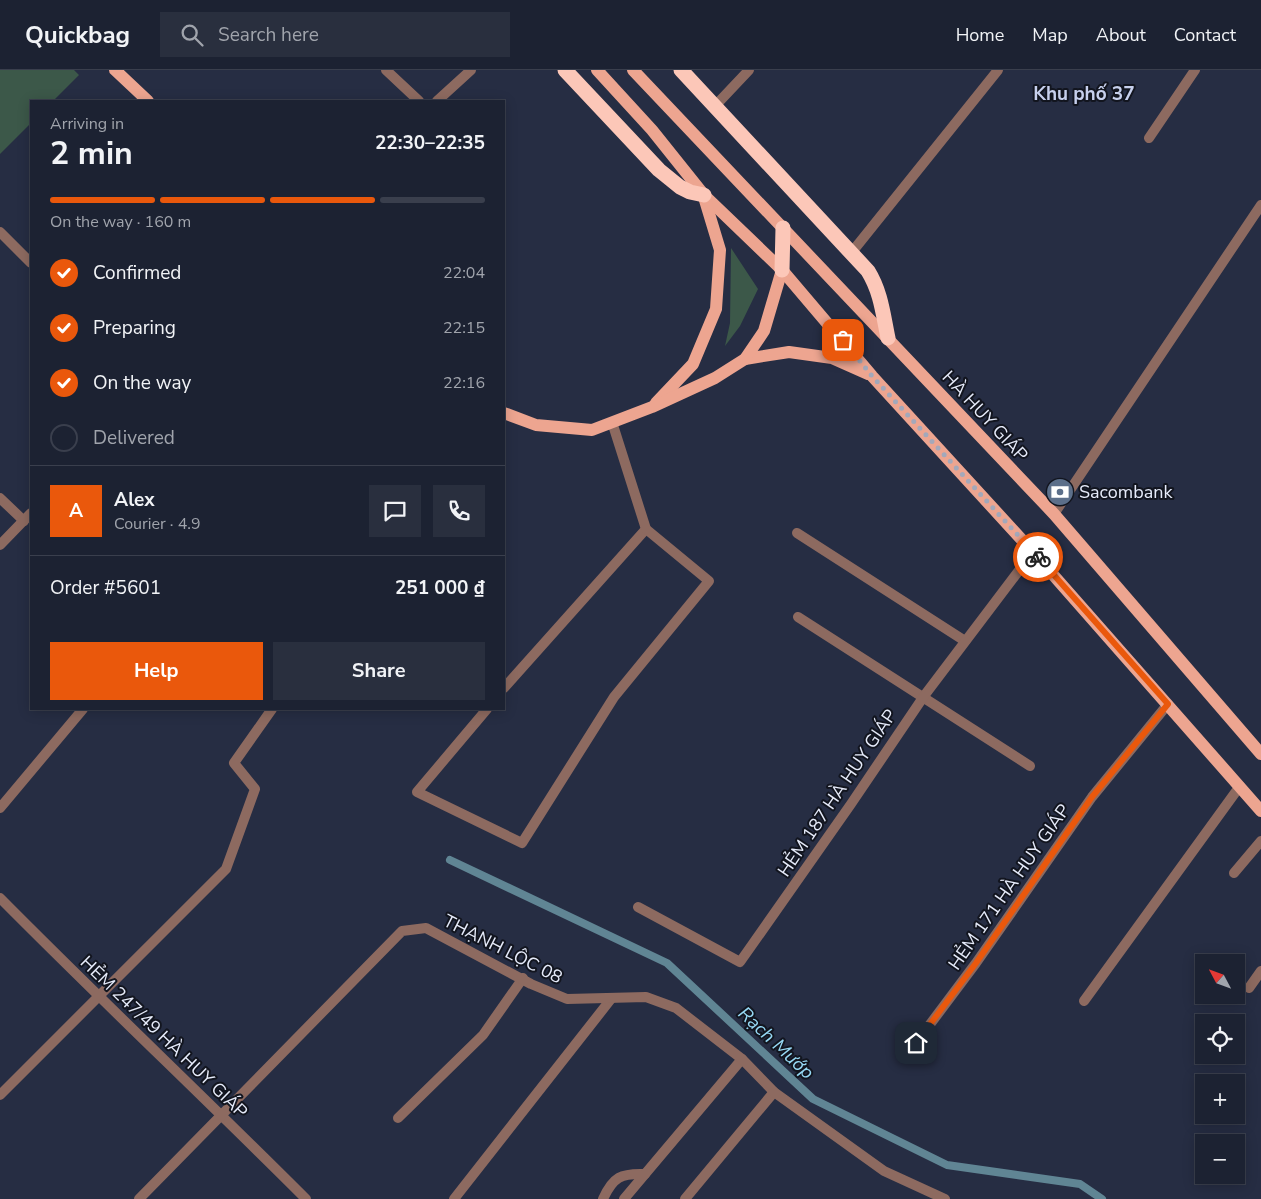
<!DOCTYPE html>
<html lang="en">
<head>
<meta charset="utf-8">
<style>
  :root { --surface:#1c2232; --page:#292f3e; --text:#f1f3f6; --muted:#a0a4ac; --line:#3a3f4d; --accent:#ea580c }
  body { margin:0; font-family:"Nunito Sans",sans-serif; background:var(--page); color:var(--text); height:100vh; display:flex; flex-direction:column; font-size:19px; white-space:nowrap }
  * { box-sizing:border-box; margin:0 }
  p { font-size:16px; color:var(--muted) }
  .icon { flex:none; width:28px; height:28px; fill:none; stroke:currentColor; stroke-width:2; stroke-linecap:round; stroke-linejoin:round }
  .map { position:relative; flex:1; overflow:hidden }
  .panel { position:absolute; left:30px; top:30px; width:475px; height:610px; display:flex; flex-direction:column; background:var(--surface); border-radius:0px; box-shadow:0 2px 12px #0003,0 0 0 1px var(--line) }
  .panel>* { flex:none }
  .needle { width:32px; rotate:311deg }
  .fabs { position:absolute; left:1195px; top:884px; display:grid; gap:10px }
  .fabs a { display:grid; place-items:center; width:50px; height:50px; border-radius:0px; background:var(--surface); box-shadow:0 2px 12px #0003,0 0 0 1px var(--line); font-size:25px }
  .pin { position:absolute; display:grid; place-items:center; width:42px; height:42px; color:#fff; margin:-21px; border-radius:10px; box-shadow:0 2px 8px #0006 }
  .courier { position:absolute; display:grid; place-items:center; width:50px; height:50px; margin:-25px; border:4px solid #ea580c; border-radius:50%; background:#fff; color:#222; box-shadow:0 1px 6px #0007 }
  .headline em { font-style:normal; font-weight:700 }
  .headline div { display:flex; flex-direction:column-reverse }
  .headline { display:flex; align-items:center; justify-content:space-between; height:85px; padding:0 20px }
  h1 { font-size:32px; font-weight:700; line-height:38px }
  .bar { display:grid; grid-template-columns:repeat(4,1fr); gap:8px 5px; align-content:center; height:60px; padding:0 20px }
  .bar i { height:6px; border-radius:4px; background:var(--line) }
  .bar .active { background:var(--accent) }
  .bar p { grid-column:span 4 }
  .line { display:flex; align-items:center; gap:12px; padding:0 20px; border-top:1px solid var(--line) }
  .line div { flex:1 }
  .round { display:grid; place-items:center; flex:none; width:52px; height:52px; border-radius:0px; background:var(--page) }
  ol { padding:0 20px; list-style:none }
  li { display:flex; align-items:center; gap:15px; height:55px }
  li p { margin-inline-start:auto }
  li .icon { padding:5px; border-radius:50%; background:var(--accent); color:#fff; stroke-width:4 }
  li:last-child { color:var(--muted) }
  li i { width:28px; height:28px; border:2px solid var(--line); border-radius:50% }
  .cta { display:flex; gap:10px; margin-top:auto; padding:10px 20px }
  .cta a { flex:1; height:58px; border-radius:0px; background:var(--accent); color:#fff; font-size:20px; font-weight:700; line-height:58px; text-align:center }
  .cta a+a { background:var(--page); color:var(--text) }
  header { display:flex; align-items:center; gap:30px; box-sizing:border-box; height:70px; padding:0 25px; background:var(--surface); border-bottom:1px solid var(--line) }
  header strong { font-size:24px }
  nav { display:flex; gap:28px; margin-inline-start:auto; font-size:18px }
  .search { width:350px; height:45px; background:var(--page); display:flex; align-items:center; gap:12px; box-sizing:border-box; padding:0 18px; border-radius:0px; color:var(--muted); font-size:19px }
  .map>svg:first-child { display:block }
  .green { fill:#3c5849 }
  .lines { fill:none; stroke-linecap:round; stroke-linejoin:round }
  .stream { stroke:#608594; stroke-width:8 }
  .lane { stroke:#8d6a60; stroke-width:10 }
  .street { stroke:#8d6a60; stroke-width:10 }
  .primary { stroke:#eda590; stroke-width:12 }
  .highway { stroke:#fcc7b8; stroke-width:15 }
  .done { stroke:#a3a8ba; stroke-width:5; stroke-dasharray:0 9 }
  .route { stroke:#ea580c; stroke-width:6 }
  .labels { text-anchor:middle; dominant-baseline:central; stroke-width:4; stroke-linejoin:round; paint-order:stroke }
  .street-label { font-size:18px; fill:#e6ebfa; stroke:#12151f }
  .poi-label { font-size:18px; fill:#e6ebfa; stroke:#12151f; text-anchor:start }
  .neighbourhood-label { font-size:19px; font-weight:bold; fill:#c7d0ed; stroke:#12151f }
  .water-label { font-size:19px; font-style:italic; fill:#96d8f4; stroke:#12151f }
</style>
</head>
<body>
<header>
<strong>Quickbag</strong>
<div class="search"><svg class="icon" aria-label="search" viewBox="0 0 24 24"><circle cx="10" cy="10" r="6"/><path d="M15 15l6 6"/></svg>Search here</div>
<nav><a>Home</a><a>Map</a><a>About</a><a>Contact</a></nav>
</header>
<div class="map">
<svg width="1261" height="1129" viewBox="0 0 1261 1129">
  <rect width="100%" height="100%" fill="#262d43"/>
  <g class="green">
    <polygon points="0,0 74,0 79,5 53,31 31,31 31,53 0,84"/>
    <polygon points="731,178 758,219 740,256 725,276 730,253"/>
  </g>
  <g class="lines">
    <polyline class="stream" points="450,790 667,893 813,1029 947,1095 1080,1114 1102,1129"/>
    <g class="lane">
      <polyline points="715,36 749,0"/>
      <polyline points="1149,68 1195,0"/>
      <polyline points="1054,444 1261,135"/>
      <polyline points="797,463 965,571"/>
      <polyline points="798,547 1030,696"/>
      <polyline points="504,618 646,459"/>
      <polyline points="487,639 417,722 522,773 614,627 709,511 646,459 612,352"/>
      <polyline points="1234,803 1261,771"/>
      <polyline points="638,837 740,892 851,734 924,626 1033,482"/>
      <polyline points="1249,918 1261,901"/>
      <polyline points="1084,931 1240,716"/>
      <polyline points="398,1048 483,965 523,908"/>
      <polyline points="454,1129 611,929"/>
      <path d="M 603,1129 C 613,1107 621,1103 645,1104"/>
      <polyline points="624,1129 742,989"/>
      <polyline points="685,1129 774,1022"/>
    </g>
    <g class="street">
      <polyline points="386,0 419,31"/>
      <polyline points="437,31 471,0"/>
      <polyline points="0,162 31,193"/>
      <polyline points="852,182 998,0"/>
      <polyline points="0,428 24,451"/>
      <polyline points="0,475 31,443"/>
      <polyline points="0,738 83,639"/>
      <path d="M 0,828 C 101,930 205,1028 306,1129"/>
      <polyline points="916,973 976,893 1092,727 1168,634"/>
      <polyline points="0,1025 226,799 255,719 234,693 272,639"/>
      <polyline points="139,1129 402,861 426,858 531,914 567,929 646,927 676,938 742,989 774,1022 884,1101 945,1129"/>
    </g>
    <g class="primary">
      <polyline points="115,0 148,31"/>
      <polyline points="597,0 652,60 704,125 782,200 872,306 1033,482 1261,741"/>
      <polyline points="633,0 1054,444 1261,684"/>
      <polyline points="745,289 789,282 832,288 868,304"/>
      <polyline points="656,333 693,294 716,239 720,180 704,127"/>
      <polyline points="504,343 536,355 592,360 652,337 715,308 745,289 764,261 782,200"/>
    </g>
    <g class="highway">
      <polyline points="565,0 659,100 680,117 690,122 704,125"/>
      <path d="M 681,0 L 868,201 C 881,222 883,244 888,268"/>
      <polyline points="782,200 783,158"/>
    </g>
  </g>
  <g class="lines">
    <polyline class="done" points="843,270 872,306 1038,487"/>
    <polyline class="route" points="916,973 976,893 1092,727 1168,634 1038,487"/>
  </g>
  <defs>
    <g id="bank-disc" transform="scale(1.4375)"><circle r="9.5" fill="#5c6f8a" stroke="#12151f"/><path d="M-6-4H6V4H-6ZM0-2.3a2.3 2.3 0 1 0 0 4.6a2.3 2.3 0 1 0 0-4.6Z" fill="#fff"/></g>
  </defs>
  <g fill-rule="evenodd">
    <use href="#bank-disc" x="1060" y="422"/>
  </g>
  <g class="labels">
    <g class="street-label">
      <text transform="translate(985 346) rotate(47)">HÀ HUY GIÁP</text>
      <text transform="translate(837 723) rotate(-56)">HẺM 187 HÀ HUY GIÁP</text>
      <text transform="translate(1009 817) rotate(-55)">HẺM 171 HÀ HUY GIÁP</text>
      <text transform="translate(503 879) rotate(27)">THẠNH LỘC 08</text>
      <text transform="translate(164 967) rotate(44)">HẺM 247/49 HÀ HUY GIÁP</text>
    </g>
    <g class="poi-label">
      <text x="1079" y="422">Sacombank</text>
    </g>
    <g class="neighbourhood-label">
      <text x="1084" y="24">Khu phố 37</text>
    </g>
    <g class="water-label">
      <text transform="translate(776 973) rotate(43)">Rạch Mướp</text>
    </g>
  </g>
</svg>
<div class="fabs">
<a><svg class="needle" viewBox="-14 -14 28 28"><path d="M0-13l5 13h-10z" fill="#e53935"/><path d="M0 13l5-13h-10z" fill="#a0a4ac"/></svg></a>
<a><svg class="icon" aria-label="locate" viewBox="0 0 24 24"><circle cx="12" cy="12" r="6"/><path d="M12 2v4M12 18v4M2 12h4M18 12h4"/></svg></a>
<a>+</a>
<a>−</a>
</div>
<div class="pin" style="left:843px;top:270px;background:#ea580c"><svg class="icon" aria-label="bag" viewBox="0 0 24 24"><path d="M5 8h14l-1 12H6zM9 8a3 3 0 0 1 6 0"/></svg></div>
<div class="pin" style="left:916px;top:973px;background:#1f2937"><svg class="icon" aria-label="home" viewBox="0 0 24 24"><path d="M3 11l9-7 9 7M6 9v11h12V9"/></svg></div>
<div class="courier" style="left:1038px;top:487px"><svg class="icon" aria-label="bike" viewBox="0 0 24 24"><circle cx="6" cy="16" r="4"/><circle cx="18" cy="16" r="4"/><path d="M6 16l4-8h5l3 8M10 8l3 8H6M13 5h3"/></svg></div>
<section class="panel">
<div class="headline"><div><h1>2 min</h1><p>Arriving in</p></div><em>22:30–22:35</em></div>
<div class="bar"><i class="active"></i><i class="active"></i><i class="active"></i><i></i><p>On the way · 160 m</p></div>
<ol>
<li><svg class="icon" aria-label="check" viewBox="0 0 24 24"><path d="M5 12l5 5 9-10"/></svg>Confirmed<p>22:04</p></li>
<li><svg class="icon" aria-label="check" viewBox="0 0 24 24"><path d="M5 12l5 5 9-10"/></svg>Preparing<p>22:15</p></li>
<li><svg class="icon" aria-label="check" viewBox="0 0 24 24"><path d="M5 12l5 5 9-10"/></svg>On the way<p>22:16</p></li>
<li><i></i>Delivered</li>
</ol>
<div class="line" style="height:90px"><b class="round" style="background:var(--accent);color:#fff">A</b><div><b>Alex</b><p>Courier · 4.9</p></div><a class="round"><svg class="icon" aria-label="chat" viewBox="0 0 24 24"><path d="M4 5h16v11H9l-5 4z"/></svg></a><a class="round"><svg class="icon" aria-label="phone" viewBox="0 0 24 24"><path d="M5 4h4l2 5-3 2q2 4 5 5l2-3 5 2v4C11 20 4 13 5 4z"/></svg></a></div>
<div class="line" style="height:65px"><div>Order #5601</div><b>251 000 ₫</b></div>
<div class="cta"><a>Help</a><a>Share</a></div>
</section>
</div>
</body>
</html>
